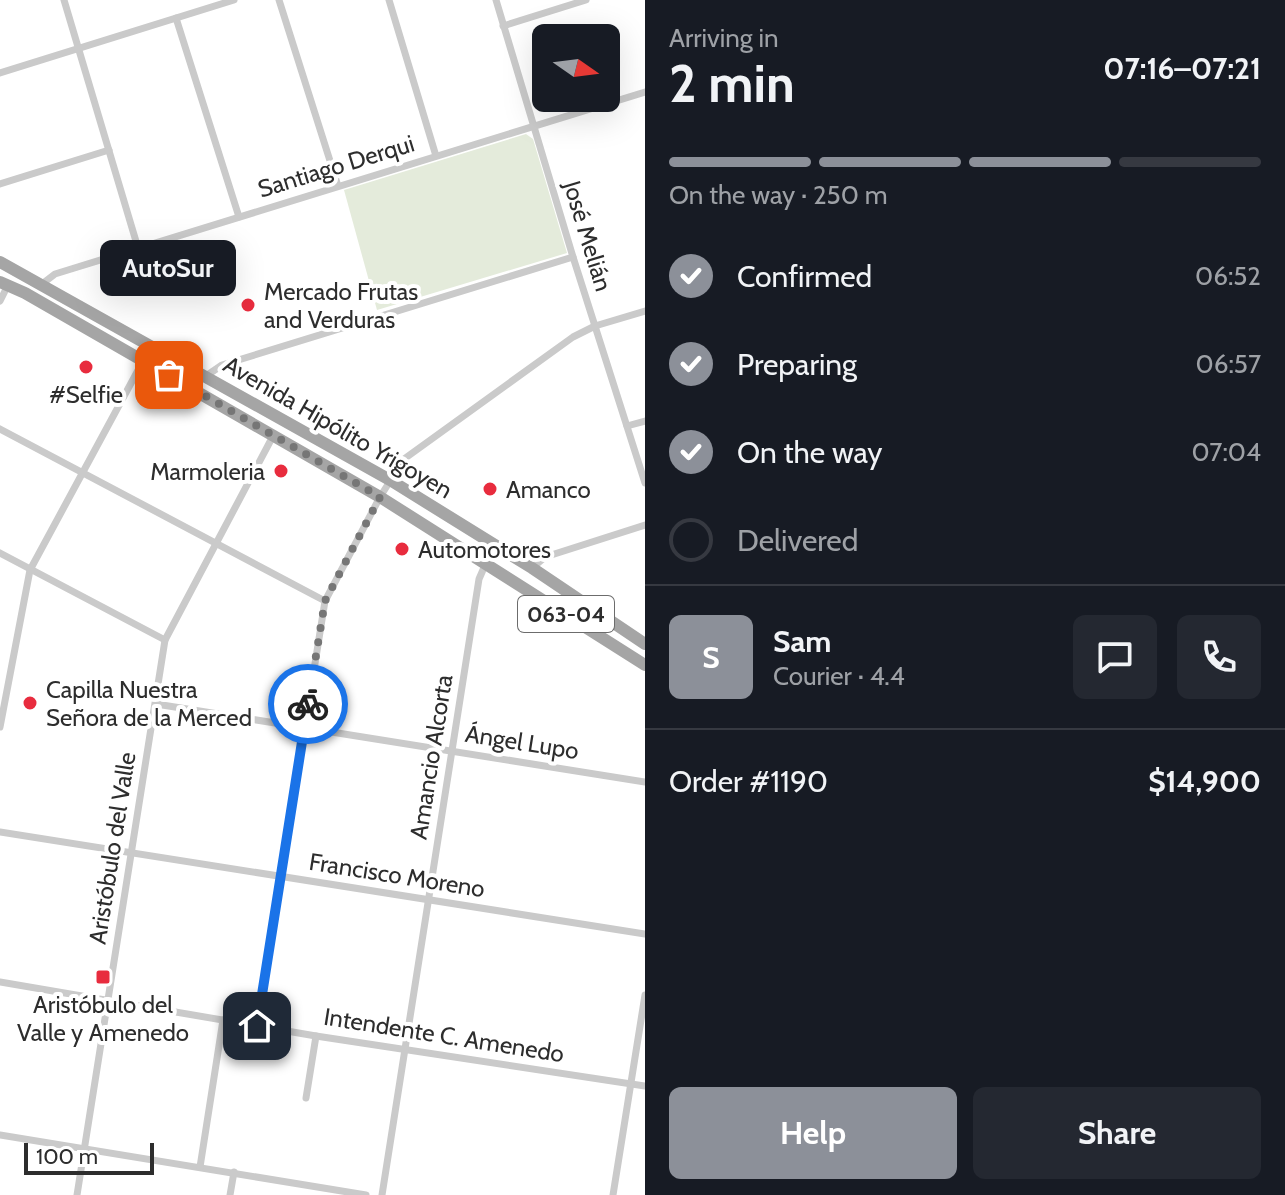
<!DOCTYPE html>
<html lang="en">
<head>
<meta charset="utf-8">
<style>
  :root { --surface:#171b24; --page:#242831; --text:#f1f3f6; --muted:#9ea1a6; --line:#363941; --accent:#8c9099 }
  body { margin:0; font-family:Cabin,sans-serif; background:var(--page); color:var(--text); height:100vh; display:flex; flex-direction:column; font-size:30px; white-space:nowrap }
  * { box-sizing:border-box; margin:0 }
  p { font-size:26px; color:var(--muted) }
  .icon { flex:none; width:44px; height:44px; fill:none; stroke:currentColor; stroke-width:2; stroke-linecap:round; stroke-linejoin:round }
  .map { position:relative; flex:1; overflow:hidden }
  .details { display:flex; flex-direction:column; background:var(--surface); width:640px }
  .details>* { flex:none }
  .needle { width:52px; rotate:104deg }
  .controls { position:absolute; left:532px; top:24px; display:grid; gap:16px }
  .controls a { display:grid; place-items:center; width:88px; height:88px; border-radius:12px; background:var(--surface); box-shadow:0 8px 32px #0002; font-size:40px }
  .scale { position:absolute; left:24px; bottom:20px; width:130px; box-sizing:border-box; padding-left:8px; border:4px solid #2d2d2d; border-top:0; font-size:22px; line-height:28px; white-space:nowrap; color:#2d2d2d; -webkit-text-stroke:6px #fff; paint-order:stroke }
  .pin { position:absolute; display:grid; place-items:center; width:68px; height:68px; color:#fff; margin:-34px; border-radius:16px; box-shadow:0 4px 12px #0006 }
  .courier { position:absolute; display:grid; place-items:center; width:80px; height:80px; margin:-40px; border:6px solid #1a73e8; border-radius:50%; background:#fff; color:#222; box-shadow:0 2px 10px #0007 }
  .bubble { position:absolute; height:56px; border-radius:12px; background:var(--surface); box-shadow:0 8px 32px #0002; font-size:26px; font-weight:800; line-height:56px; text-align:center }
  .headline em { font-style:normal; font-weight:800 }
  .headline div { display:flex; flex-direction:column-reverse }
  .headline { display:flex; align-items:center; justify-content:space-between; height:136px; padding:0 24px }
  h1 { font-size:52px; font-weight:800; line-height:60px }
  .bar { display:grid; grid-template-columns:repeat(4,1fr); gap:12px 8px; align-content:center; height:96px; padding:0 24px }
  .bar i { height:10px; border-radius:6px; background:var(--line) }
  .bar .active { background:var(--accent) }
  .bar p { grid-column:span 4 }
  .line { display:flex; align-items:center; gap:20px; padding:0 24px; border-top:2px solid var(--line) }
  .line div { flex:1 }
  .round { display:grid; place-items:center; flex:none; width:84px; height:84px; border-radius:12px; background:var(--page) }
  ol { padding:0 24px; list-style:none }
  li { display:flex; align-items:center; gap:24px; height:88px }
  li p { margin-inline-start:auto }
  li .icon { padding:8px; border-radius:50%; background:var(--accent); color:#fff; stroke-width:4 }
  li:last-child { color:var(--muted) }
  li i { width:44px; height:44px; border:4px solid var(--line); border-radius:50% }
  .button { display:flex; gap:16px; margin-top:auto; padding:16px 24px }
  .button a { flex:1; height:92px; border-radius:12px; background:var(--accent); color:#fff; font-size:32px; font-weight:800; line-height:92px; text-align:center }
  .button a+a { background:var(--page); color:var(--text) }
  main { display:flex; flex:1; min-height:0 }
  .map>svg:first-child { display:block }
  .green { fill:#e4ebdb }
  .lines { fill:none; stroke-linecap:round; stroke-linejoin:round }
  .minor { stroke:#cacaca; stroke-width:7 }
  .primary { stroke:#a5a5a5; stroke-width:12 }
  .done { stroke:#767676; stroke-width:8; stroke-dasharray:0 14.4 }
  .route { stroke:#1a73e8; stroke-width:10 }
  .poi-dot { fill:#e82c3e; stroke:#fff; stroke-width:3 }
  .labels { text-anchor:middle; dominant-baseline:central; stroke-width:8; stroke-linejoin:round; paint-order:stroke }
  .shield { fill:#fff; stroke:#6c6c6c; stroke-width:2 }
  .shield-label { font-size:22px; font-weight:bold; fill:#2d2d2d }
  .street-label { font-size:24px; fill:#2d2d2d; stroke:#fff }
  .poi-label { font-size:24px; fill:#2d2d2d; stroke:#fff; text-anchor:start }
</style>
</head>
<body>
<main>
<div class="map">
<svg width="645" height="1195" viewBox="0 0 645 1195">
  <rect width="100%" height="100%" fill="#fff"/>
  <polygon class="green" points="526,134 533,139 567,253 377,310 344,190"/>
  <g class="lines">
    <g class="minor">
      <polyline points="64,0 138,248"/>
      <polyline points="279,0 338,186"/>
      <polyline points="389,0 436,156"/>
      <polyline points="496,0 573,257 645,483"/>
      <polyline points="176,18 239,217"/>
      <polyline points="503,26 586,0"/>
      <polyline points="0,73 234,0"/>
      <polyline points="0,184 109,150"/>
      <polyline points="42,284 55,274 645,92"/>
      <polyline points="0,301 8,285"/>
      <polyline points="206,376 222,365 573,257"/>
      <polyline points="627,426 645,421"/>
      <polyline points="0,429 325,601"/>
      <polyline points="0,553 165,640"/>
      <polyline points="532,568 545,557 645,525"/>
      <polyline points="156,704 645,782"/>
      <polyline points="0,727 30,570 143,361"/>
      <polyline points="0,832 645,934"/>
      <polyline points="0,982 316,1036 645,1086"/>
      <polyline points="257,1026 325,601 380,497 404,459 573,337 595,326 645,311"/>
      <polyline points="306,1098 316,1036"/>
      <polyline points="0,1135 366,1195"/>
      <polyline points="200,1167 223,1020"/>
      <polyline points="77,1195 165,640 273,436"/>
      <polyline points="230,1195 234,1172"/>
      <polyline points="382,1195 479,579 486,563"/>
      <polyline points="613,1195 645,995"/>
    </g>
    <g class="primary">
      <polyline points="0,262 390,480 532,568 645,644"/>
      <polyline points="0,282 25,293 380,497 645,665"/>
    </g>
  </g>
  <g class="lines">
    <polyline class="done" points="169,375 380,497 325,601 308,704"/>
    <polyline class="route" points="257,1026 308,704"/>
  </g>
  <g class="poi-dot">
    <circle cx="248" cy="305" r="8"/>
    <circle cx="86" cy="367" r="8"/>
    <circle cx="281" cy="471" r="8"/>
    <circle cx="490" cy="489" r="8"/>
    <circle cx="402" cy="549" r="8"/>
    <circle cx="30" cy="703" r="8"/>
    <rect x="95" y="969" width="16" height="16" rx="4"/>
  </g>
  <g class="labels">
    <rect class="shield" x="518" y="596" width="96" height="36" rx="6"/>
    <g class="shield-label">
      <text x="566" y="614">063-04</text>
    </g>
    <g class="street-label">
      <text transform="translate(336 166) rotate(-17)">Santiago Derqui</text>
      <text transform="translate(588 236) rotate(73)">José Melián</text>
      <text transform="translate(338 427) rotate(30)">Avenida Hipólito Yrigoyen</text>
      <text transform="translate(522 742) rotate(9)">Ángel Lupo</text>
      <text transform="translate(431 757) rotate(-81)">Amancio Alcorta</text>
      <text transform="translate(112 848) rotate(-81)">Aristóbulo del Valle</text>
      <text transform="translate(397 875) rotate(9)">Francisco Moreno</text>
      <text transform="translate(444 1035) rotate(9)">Intendente C. Amenedo</text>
    </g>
    <g class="poi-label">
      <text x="264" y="291">Mercado Frutas<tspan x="264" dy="28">and Verduras</tspan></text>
      <text x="86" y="394" text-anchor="middle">#Selfie</text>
      <text x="265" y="471" text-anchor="end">Marmoleria</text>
      <text x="506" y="489">Amanco</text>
      <text x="418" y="549">Automotores</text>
      <text x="46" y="689">Capilla Nuestra<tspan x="46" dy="28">Señora de la Merced</tspan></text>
      <text x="103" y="1004" text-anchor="middle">Aristóbulo del<tspan x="103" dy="28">Valle y Amenedo</tspan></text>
    </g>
  </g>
</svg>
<div class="controls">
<a><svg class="needle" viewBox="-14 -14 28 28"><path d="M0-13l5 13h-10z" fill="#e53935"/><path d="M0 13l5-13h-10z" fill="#9ea1a6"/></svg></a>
</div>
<div class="scale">100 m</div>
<div class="pin" style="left:169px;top:375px;background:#ea580c"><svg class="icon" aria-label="bag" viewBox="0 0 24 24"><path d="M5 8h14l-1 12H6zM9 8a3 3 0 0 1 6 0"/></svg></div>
<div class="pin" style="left:257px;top:1026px;background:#1f2937"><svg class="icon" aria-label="home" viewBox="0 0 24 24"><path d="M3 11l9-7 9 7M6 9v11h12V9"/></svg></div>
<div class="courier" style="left:308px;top:704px"><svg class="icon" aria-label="bike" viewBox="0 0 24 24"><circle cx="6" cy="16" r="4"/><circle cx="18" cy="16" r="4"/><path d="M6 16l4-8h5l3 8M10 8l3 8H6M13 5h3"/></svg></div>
<div class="bubble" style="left:100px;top:240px;width:136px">AutoSur</div>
</div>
<section class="details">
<div class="headline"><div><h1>2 min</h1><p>Arriving in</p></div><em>07:16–07:21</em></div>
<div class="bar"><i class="active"></i><i class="active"></i><i class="active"></i><i></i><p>On the way · 250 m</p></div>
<ol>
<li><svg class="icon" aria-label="check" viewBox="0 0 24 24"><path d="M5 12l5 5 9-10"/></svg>Confirmed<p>06:52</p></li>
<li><svg class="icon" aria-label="check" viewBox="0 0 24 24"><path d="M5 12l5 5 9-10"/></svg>Preparing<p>06:57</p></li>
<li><svg class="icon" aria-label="check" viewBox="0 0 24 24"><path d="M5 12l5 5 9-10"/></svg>On the way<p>07:04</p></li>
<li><i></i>Delivered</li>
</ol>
<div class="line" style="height:144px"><b class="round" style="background:var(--accent);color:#fff">S</b><div><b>Sam</b><p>Courier · 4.4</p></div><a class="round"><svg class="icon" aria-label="chat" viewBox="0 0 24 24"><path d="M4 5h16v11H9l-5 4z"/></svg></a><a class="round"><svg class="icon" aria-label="phone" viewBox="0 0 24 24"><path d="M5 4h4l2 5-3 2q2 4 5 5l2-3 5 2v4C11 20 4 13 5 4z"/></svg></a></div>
<div class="line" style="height:104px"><div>Order #1190</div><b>$14,900</b></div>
<div class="button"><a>Help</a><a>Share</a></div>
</section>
</main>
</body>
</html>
